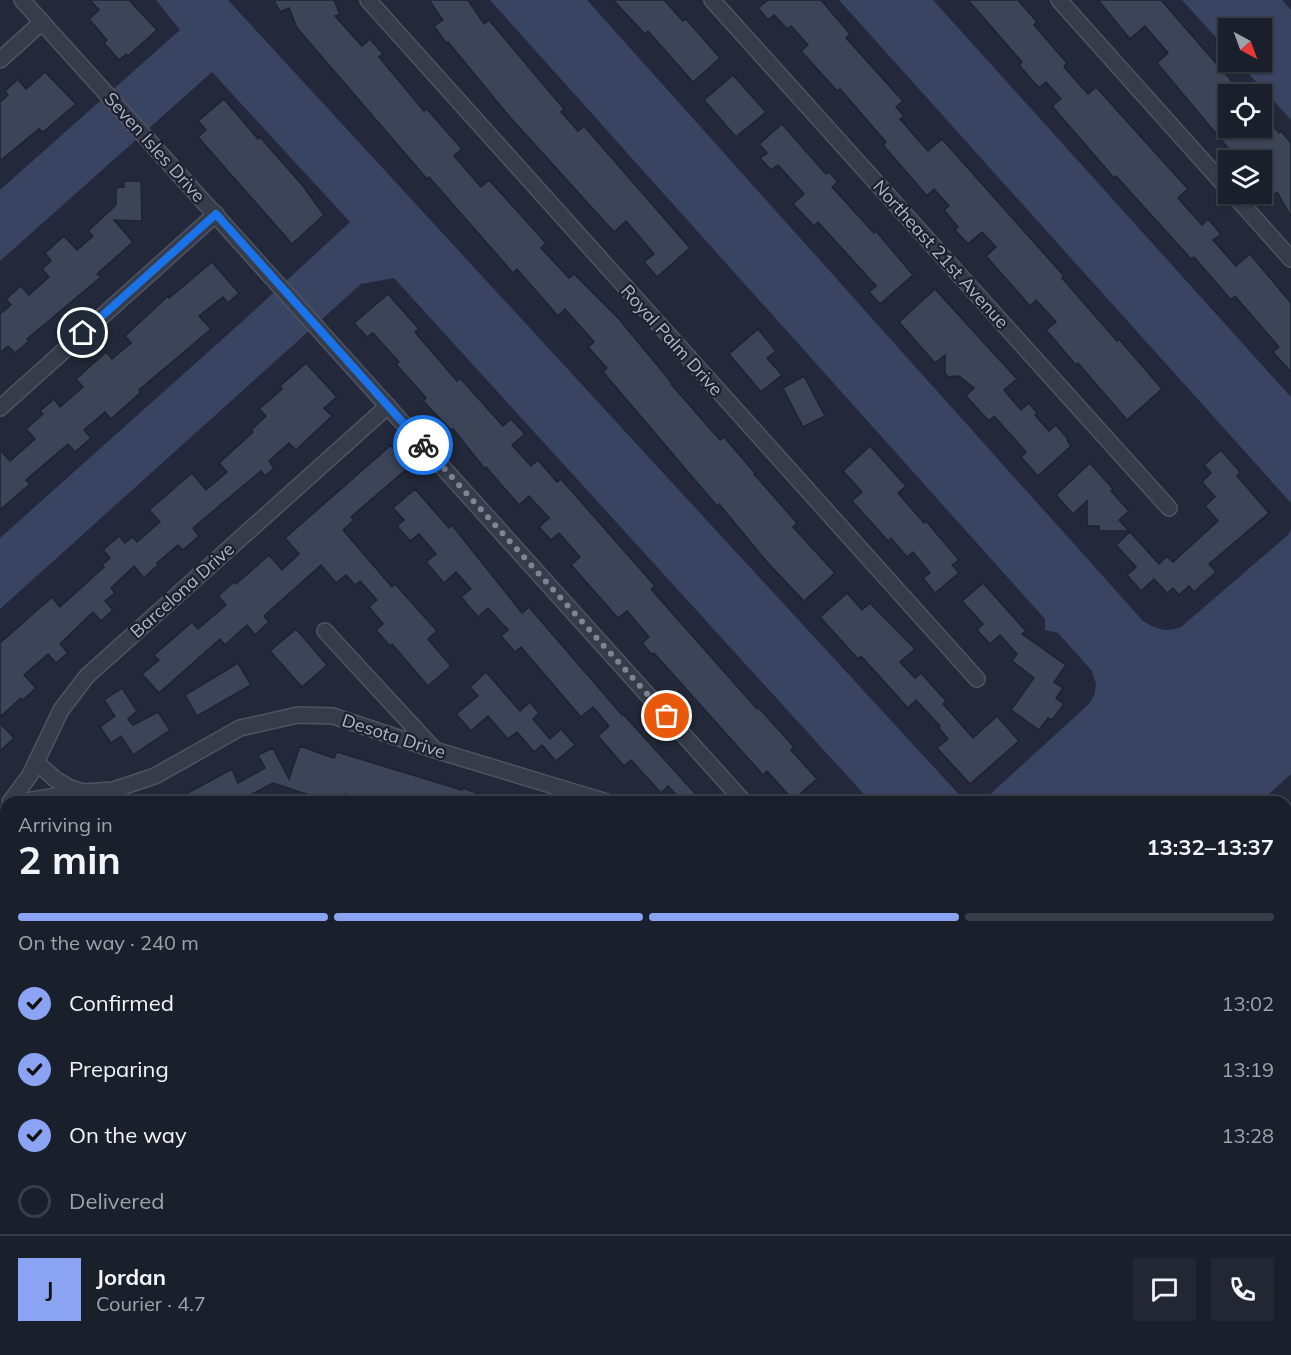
<!DOCTYPE html>
<html lang="en">
<head>
<meta charset="utf-8">
<style>
  :root { --surface:#1a1f2c; --page:#232734; --text:#f1f3f6; --muted:#9fa2a9; --line:#383d48; --accent:#8aa3f3 }
  body { margin:0; font-family:Mulish,sans-serif; background:var(--page); color:var(--text); height:100vh; display:flex; flex-direction:column; font-size:22px; white-space:nowrap }
  * { box-sizing:border-box; margin:0 }
  p { font-size:20px; color:var(--muted) }
  .icon { flex:none; width:33px; height:33px; fill:none; stroke:currentColor; stroke-width:2; stroke-linecap:round; stroke-linejoin:round }
  .map { position:relative; flex:1; overflow:hidden }
  .panel { position:absolute; left:0px; top:796px; width:1292px; height:560px; display:flex; flex-direction:column; background:var(--surface); border-radius:18px 18px 0 0; box-shadow:0 2px 4px #0004,0 0 0 2px var(--line) }
  .panel>* { flex:none }
  .needle { width:39px; rotate:139deg }
  .fabs { position:absolute; left:1218px; top:18px; display:grid; gap:12px }
  .fabs a { display:grid; place-items:center; width:54px; height:54px; border-radius:0px; background:var(--surface); box-shadow:0 2px 4px #0004,0 0 0 2px var(--line); font-size:30px }
  .pin { position:absolute; display:grid; place-items:center; width:51px; height:51px; color:#fff; margin:-26px; border:3px solid #fff; border-radius:50%; box-shadow:0 2px 6px #0007 }
  .courier { position:absolute; display:grid; place-items:center; width:60px; height:60px; margin:-30px; border:4px solid #1a73e8; border-radius:50%; background:#fff; color:#222; box-shadow:0 2px 8px #0007 }
  .overview em { font-style:normal; font-weight:700 }
  .overview div { display:flex; flex-direction:column-reverse }
  .overview { display:flex; align-items:center; justify-content:space-between; height:102px; padding:0 18px }
  h1 { font-size:39px; font-weight:700; line-height:45px }
  .bar { display:grid; grid-template-columns:repeat(4,1fr); gap:9px 6px; align-content:center; height:72px; padding:0 18px }
  .bar i { height:8px; border-radius:4px; background:var(--line) }
  .bar .current { background:var(--accent) }
  .bar p { grid-column:span 4 }
  .line { display:flex; align-items:center; gap:15px; padding:0 18px; border-top:2px solid var(--line) }
  .line div { flex:1 }
  .round { display:grid; place-items:center; flex:none; width:63px; height:63px; border-radius:0px; background:var(--page) }
  ol { padding:0 18px; list-style:none }
  li { display:flex; align-items:center; gap:18px; height:66px }
  li p { margin-inline-start:auto }
  li .icon { padding:6px; border-radius:50%; background:var(--accent); color:#111; stroke-width:4 }
  li:last-child { color:var(--muted) }
  li i { width:33px; height:33px; border:3px solid var(--line); border-radius:50% }
  .map>svg:first-child { display:block }
  .water { fill:#394462 }
  .building { fill:#3c4457; stroke:#1e2331; stroke-width:1.5 }
  .lines { fill:none; stroke-linecap:round; stroke-linejoin:round }
  .street-casing { stroke:#4f5462; stroke-width:18 }
  .street { stroke:#373c4a; stroke-width:15 }
  .done { stroke:#808595; stroke-width:6; stroke-dasharray:0 10.8 }
  .route { stroke:#1a73e8; stroke-width:8 }
  .labels { text-anchor:middle; dominant-baseline:central; stroke-width:4.5; stroke-linejoin:round; paint-order:stroke }
  .street-label { font-size:18px; fill:#b2b7c6; stroke:#1c212f }
</style>
</head>
<body>
<div class="map">
<svg width="1291" height="1355" viewBox="0 0 1291 1355">
  <rect width="100%" height="100%" fill="#23293a"/>
  <g class="water">
    <path d="M 156,0 L 228,0 L 965,801 L 977,802 L 985,799 L 1090,703 L 1095,693 L 1096,684 L 1092,671 L 1058,633 L 1045,630 L 1045,619 L 490,0 L 587,0 L 1143,621 C 1157,629 1165,633 1181,627 L 1288,535 L 1291,530 L 1291,774 L 1260,802 L 871,802 L 394,278 L 361,284 L 0,609 L 0,538 L 245,319 L 350,222 L 212,72 L 0,261 L 0,190 L 180,30 Z"/>
    <polygon points="839,0 933,0 1291,397 1291,503"/>
    <polygon points="1182,0 1282,0 1291,10 1291,120 1238,62 1262,62 1262,28 1228,28 1228,51"/>
    <polygon points="6,970 6,1027 0,1030 0,973"/>
    <polygon points="6,1263 6,1350 659,1350 660,1355 0,1355 0,1266"/>
    <polygon points="1286,1293 1291,1296 1291,1355 1270,1355 1263,1350 1286,1350"/>
  </g>
  <g class="building">
    <polygon points="90,0 129,0 157,30 128,56 126,54 119,60 104,43 107,40 89,19 99,10"/>
    <polygon points="274,0 334,0 340,14 335,16 362,46 370,39 383,54 379,57 424,111 427,109 462,149 454,156 481,187 489,180 546,243 541,248 569,278 574,274 619,319 672,383 671,384 720,440 724,437 755,473 754,474 797,523 793,527 835,573 804,601 767,562 719,504 717,506 603,372 607,368 588,347 594,342 565,309 558,316 517,269 513,273 429,177 427,179 297,28 289,8 280,12"/>
    <polygon points="429,0 468,0 484,24 489,20 564,109 561,112 578,131 584,126 690,248 657,277 644,262 654,254 626,221 614,232 508,115 448,42 446,43 434,26 443,20"/>
    <polygon points="613,0 664,0 683,21 686,19 720,58 693,82 648,31 645,34"/>
    <polygon points="768,0 821,0 850,34 846,38 903,101 896,107 904,116 900,119 928,151 942,139 1064,276 1062,278 1117,341 1119,339 1162,389 1127,420 1078,363 1076,365 1046,330 1056,322 1036,300 1030,306 986,256 996,247 982,232 968,244 955,230 958,227 944,210 949,206 934,189 927,196 883,145 886,142 840,89 837,91 801,51 808,45 791,26 787,29 774,15 768,20 758,8"/>
    <polygon points="968,0 1018,0 1037,22 1034,25 1067,63 1064,67 1088,94 1096,87 1188,189 1178,198 1202,225 1208,219 1221,234 1213,240 1236,266 1250,254 1291,303 1291,372 1273,352 1279,347 1235,296 1231,300 1194,257 1191,259 1116,176 1114,178 1052,106 1061,99 1046,82 1039,88 1019,65 1022,62"/>
    <polygon points="1098,0 1161,0 1243,94 1228,94 1228,128 1262,128 1262,112 1279,133 1281,131 1291,143 1291,217 1277,192 1274,195 1262,181 1262,160 1238,160 1157,63 1168,53 1145,26 1130,39"/>
    <polygon points="45,72 76,104 43,132 39,129 0,161 0,102 8,95 5,91 18,79 26,89"/>
    <polygon points="733,75 766,112 736,137 704,100"/>
    <polygon points="224,99 258,139 260,137 303,186 324,215 292,244 198,137 206,130 198,121"/>
    <polygon points="782,124 826,174 829,172 838,182 832,187 874,233 876,231 913,275 880,304 869,292 876,286 818,222 814,226 793,204 804,194 778,165 771,170 760,158 767,153 759,144"/>
    <polygon points="124,181 141,181 142,221 114,220 133,242 97,274 101,277 27,339 29,341 15,353 8,346 0,353 0,314 11,305 6,299 21,286 29,295 49,277 42,269 51,261 45,253 64,236 77,250 93,236 88,231 116,205 116,188 124,187"/>
    <polygon points="212,262 239,293 228,303 223,297 199,316 211,329 139,390 141,392 111,419 105,412 84,430 91,438 75,452 68,444 26,480 30,484 0,510 0,450 10,461 35,439 26,429 43,414 40,411 54,399 60,407 83,387 76,379 106,352 112,359 131,343 125,336 168,296 169,298"/>
    <polygon points="935,289 1017,379 1004,390 1021,410 1029,403 1037,413 1035,415 1049,431 1056,425 1068,439 1067,440 1071,446 1038,476 1021,457 1026,452 994,416 989,421 966,396 974,388 959,376 948,377 945,373 945,355 935,363 899,322"/>
    <polygon points="388,294 419,329 415,332 457,381 460,378 503,426 511,419 525,434 512,445 531,466 538,460 557,482 561,479 655,586 651,589 757,709 758,707 794,747 791,750 817,779 793,800 767,771 763,775 654,653 652,655 642,643 649,637 627,611 618,618 571,565 580,557 559,533 551,540 539,527 549,518 529,496 519,505 486,467 485,469 453,429 451,430 423,401 426,398 396,364 399,362 373,333 367,337 354,323"/>
    <polygon points="758,329 776,351 767,358 782,375 761,392 729,354"/>
    <polygon points="306,363 337,397 324,408 332,416 296,450 289,443 269,461 274,468 265,476 261,471 193,528 199,536 183,550 178,545 157,563 158,565 144,578 134,566 111,588 115,593 105,601 113,610 101,621 93,612 60,644 68,653 56,663 48,654 24,675 36,688 23,700 21,698 0,717 0,643 52,597 60,607 104,567 102,565 110,558 103,550 119,536 125,543 132,537 137,542 160,522 149,510 192,473 206,490 227,472 219,463 253,432 251,430 266,416 259,409 282,389 280,386"/>
    <polygon points="804,376 825,416 803,427 783,388"/>
    <polygon points="391,445 409,467 351,517 354,520 343,530 392,587 395,584 437,631 428,639 451,666 428,686 392,644 390,646 376,630 383,624 369,607 377,600 360,581 355,585 346,575 336,583 321,565 264,616 269,622 255,635 247,625 225,645 220,639 159,693 142,674 159,660 154,655 192,622 198,629 226,605 218,596 234,582 236,584 269,555 282,570 299,554 285,538"/>
    <polygon points="870,446 906,486 898,493 924,523 926,521 959,560 952,565 959,573 935,593 923,578 930,573 913,552 907,557 891,538 888,541 852,501 862,492 843,471"/>
    <polygon points="1221,450 1240,472 1237,476 1269,513 1209,564 1216,572 1194,592 1189,586 1179,595 1173,588 1167,593 1154,579 1141,591 1127,575 1136,567 1116,545 1130,532 1159,564 1167,556 1173,562 1218,521 1205,506 1215,497 1202,482 1211,473 1204,465"/>
    <polygon points="1090,463 1113,489 1111,491 1129,511 1119,520 1129,531 1099,531 1099,526 1087,526 1087,501 1073,514 1056,495"/>
    <polygon points="415,489 449,528 452,525 522,613 529,607 622,715 623,714 703,802 683,802 668,786 661,793 631,760 624,766 598,736 609,726 593,707 581,717 521,647 515,652 501,636 508,630 488,608 478,617 461,597 471,589 456,572 444,583 426,562 436,554 419,534 410,541 397,526 404,520 393,508"/>
    <polygon points="983,583 1026,631 1022,634 1066,665 1054,682 1063,688 1056,698 1064,704 1052,720 1048,718 1039,730 1011,710 1034,678 1012,661 1017,654 1000,635 990,644 977,630 983,624 962,601"/>
    <polygon points="847,593 862,610 870,603 915,649 900,662 915,678 921,673 946,701 943,704 973,738 997,716 1019,741 970,784 937,748 948,739 938,727 940,726 916,700 908,708 861,656 858,659 820,617"/>
    <polygon points="296,629 327,665 302,687 270,651"/>
    <polygon points="238,663 251,685 197,716 185,695"/>
    <polygon points="486,672 520,711 530,702 539,713 533,719 550,739 561,729 575,745 556,761 542,745 534,752 517,732 508,739 488,716 471,731 456,714 478,696 470,687"/>
    <polygon points="122,688 137,711 128,719 133,725 158,712 170,730 133,755 121,736 111,743 100,727 115,716 104,700"/>
    <polygon points="0,723 14,738 0,751"/>
    <polygon points="300,746 334,758 337,752 462,790 463,788 500,802 367,802 345,794 342,802 330,802 273,783 245,798 248,802 171,802 232,769 238,783 265,768 258,755 273,748 289,779"/>
  </g>
  <g class="lines">
    <g class="street-casing">
      <g id="street">
        <polyline points="22,0 744,802"/>
        <polyline points="368,0 977,679"/>
        <polyline points="712,0 1169,508"/>
        <polyline points="1059,0 1228,189"/>
        <polyline points="0,60 42,22"/>
        <polyline points="1233,194 1291,259"/>
        <polyline points="0,408 216,214"/>
        <polyline points="325,631 433,748"/>
        <polyline points="37,763 55,779 68,787 83,792 113,790 155,776 240,728 298,715 333,716 435,750 607,802"/>
        <polyline points="10,802 30,775 61,710 87,676 388,406"/>
        <polyline points="20,802 79,792"/>
        <polyline points="1286,905 1291,900"/>
        <polyline points="0,1148 6,1145"/>
        <polyline points="1286,1178 1291,1182"/>
        <polyline points="1107,1350 1114,1355"/>
        <polyline points="786,1355 791,1350"/>
      </g>
    </g>
    <use href="#street" class="street"/>
  </g>
  <g class="lines">
    <polyline class="done" points="423,445 667,716"/>
    <polyline class="route" points="83,333 216,214 423,445"/>
  </g>
  <g class="labels">
    <g class="street-label">
      <text transform="translate(155 147) rotate(48)">Seven Isles Drive</text>
      <text transform="translate(941 254) rotate(48)">Northeast 21st Avenue</text>
      <text transform="translate(672 340) rotate(48)">Royal Palm Drive</text>
      <text transform="translate(182 590) rotate(-42)">Barcelona Drive</text>
      <text transform="translate(394 736) rotate(18)">Desota Drive</text>
    </g>
  </g>
</svg>
<div class="fabs">
<a><svg class="needle" viewBox="-14 -14 28 28"><path d="M0-13l5 13h-10z" fill="#e53935"/><path d="M0 13l5-13h-10z" fill="#9fa2a9"/></svg></a>
<a><svg class="icon" aria-label="locate" viewBox="0 0 24 24"><circle cx="12" cy="12" r="6"/><path d="M12 2v4M12 18v4M2 12h4M18 12h4"/></svg></a>
<a><svg class="icon" aria-label="layers" viewBox="0 0 24 24"><path d="M12 4l9 5-9 5-9-5zM3 14l9 5 9-5"/></svg></a>
</div>
<div class="pin" style="left:667px;top:716px;background:#ea580c"><svg class="icon" aria-label="bag" viewBox="0 0 24 24"><path d="M5 8h14l-1 12H6zM9 8a3 3 0 0 1 6 0"/></svg></div>
<div class="pin" style="left:83px;top:333px;background:#1f2937"><svg class="icon" aria-label="home" viewBox="0 0 24 24"><path d="M3 11l9-7 9 7M6 9v11h12V9"/></svg></div>
<div class="courier" style="left:423px;top:445px"><svg class="icon" aria-label="bike" viewBox="0 0 24 24"><circle cx="6" cy="16" r="4"/><circle cx="18" cy="16" r="4"/><path d="M6 16l4-8h5l3 8M10 8l3 8H6M13 5h3"/></svg></div>
<section class="panel">
<div class="overview"><div><h1>2 min</h1><p>Arriving in</p></div><em>13:32–13:37</em></div>
<div class="bar"><i class="current"></i><i class="current"></i><i class="current"></i><i></i><p>On the way · 240 m</p></div>
<ol>
<li><svg class="icon" aria-label="check" viewBox="0 0 24 24"><path d="M5 12l5 5 9-10"/></svg>Confirmed<p>13:02</p></li>
<li><svg class="icon" aria-label="check" viewBox="0 0 24 24"><path d="M5 12l5 5 9-10"/></svg>Preparing<p>13:19</p></li>
<li><svg class="icon" aria-label="check" viewBox="0 0 24 24"><path d="M5 12l5 5 9-10"/></svg>On the way<p>13:28</p></li>
<li><i></i>Delivered</li>
</ol>
<div class="line" style="height:108px"><b class="round" style="background:var(--accent);color:#111">J</b><div><b>Jordan</b><p>Courier · 4.7</p></div><a class="round"><svg class="icon" aria-label="chat" viewBox="0 0 24 24"><path d="M4 5h16v11H9l-5 4z"/></svg></a><a class="round"><svg class="icon" aria-label="phone" viewBox="0 0 24 24"><path d="M5 4h4l2 5-3 2q2 4 5 5l2-3 5 2v4C11 20 4 13 5 4z"/></svg></a></div>
</section>
</div>
</body>
</html>
